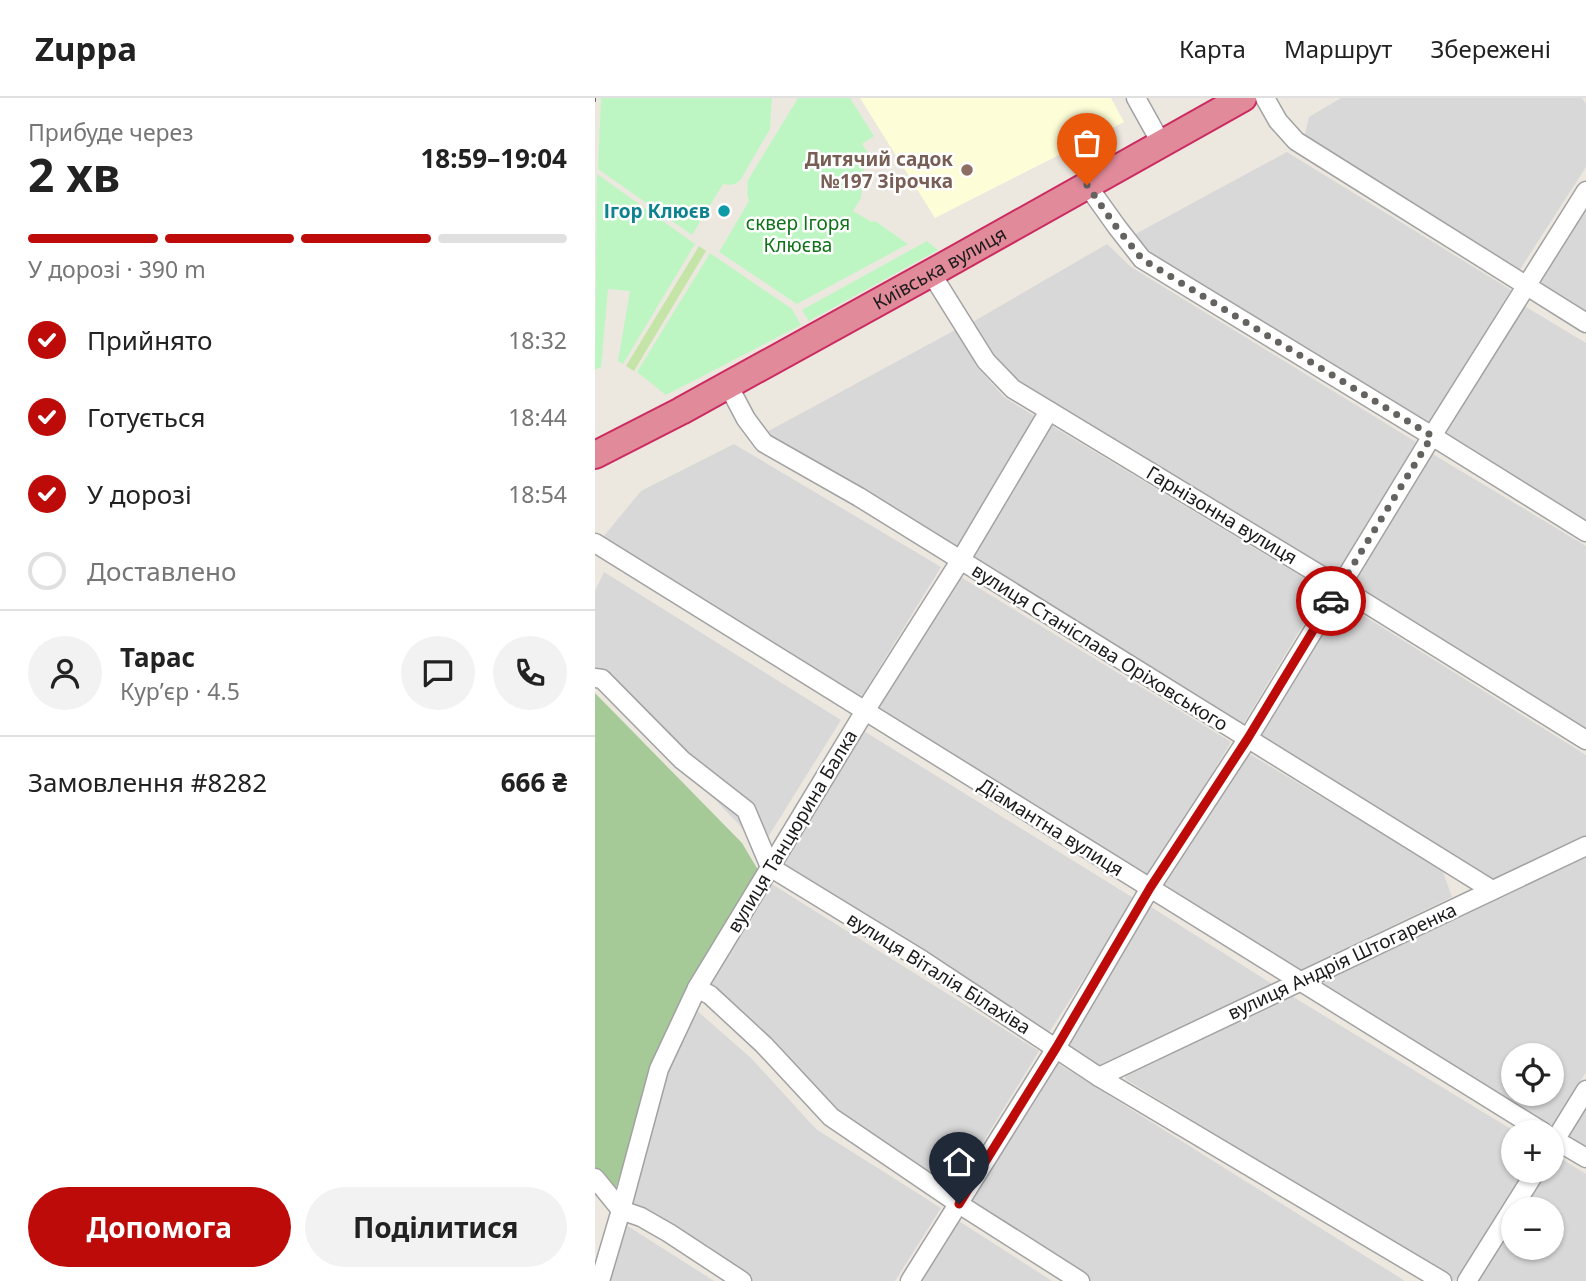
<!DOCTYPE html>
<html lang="uk">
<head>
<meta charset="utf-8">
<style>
  :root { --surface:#fff; --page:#f2f2f2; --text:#222; --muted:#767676; --line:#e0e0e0; --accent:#bc0b09 }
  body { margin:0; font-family:"Noto Sans",sans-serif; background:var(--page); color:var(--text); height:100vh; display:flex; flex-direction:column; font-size:26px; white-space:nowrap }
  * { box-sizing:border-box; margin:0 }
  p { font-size:23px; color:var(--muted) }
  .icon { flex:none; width:38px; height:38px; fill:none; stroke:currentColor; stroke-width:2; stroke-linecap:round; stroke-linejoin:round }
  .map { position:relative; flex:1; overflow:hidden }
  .drawer { display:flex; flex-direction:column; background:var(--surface); width:595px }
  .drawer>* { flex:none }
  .tools { position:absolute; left:906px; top:945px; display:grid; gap:14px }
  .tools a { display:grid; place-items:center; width:63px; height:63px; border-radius:50%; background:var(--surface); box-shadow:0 2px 5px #0004; font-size:35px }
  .pin { position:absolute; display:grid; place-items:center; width:60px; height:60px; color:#fff; margin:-72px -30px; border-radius:50% 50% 50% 0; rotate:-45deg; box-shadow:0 0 7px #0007 }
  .pin .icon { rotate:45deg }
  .courier { position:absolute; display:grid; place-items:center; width:70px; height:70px; margin:-35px; border:5px solid #bc0b09; border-radius:50%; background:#fff; color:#222; box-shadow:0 2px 9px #0007 }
  .summary em { font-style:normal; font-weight:700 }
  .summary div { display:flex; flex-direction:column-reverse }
  .summary { display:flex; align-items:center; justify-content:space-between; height:119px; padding:0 28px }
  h1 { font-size:46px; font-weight:700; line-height:52px }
  .bar { display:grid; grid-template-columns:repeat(4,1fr); gap:10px 7px; align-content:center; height:84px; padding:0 28px }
  .bar i { height:9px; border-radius:5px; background:var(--line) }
  .bar .current { background:var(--accent) }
  .bar p { grid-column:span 4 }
  .line { display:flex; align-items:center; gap:18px; padding:0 28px; border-top:2px solid var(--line) }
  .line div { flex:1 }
  .round { display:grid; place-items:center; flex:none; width:74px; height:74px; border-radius:37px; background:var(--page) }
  ol { padding:0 28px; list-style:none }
  li { display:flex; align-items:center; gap:21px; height:77px }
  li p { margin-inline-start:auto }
  li .icon { padding:7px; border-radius:50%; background:var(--accent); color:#fff; stroke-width:4 }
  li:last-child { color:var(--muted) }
  li i { width:38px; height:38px; border:4px solid var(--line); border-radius:50% }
  .button { display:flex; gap:14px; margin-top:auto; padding:14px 28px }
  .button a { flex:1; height:80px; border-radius:42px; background:var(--accent); color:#fff; font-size:28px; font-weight:700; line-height:80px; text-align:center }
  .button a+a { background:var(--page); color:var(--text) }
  header { display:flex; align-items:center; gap:42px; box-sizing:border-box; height:98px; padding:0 35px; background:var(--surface); border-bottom:2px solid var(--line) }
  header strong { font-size:33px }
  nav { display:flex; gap:38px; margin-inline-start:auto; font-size:24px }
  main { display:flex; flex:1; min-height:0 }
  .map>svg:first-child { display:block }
  .residential { fill:#d9d8d8; fill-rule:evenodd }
  .education { fill:#fdfdd8 }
  .grass { fill:#c5e5a8 }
  .forest { fill:#a5ca97 }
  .park { fill:#bef6c3 }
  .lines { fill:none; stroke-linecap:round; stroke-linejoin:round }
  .minor-casing { stroke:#a2a2a2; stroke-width:21 }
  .highway-casing { stroke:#cc2b61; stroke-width:30 }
  .minor { stroke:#fff; stroke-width:18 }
  .highway { stroke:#e18a9a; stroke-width:26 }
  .tram { stroke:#696969; stroke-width:2 }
  .done { stroke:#646360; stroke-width:7; stroke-dasharray:0 12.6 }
  .route { stroke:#bc0b09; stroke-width:9 }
  .education-dot { fill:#8d6e63; stroke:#fff; stroke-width:2.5 }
  .culture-dot { fill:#0f9aa8; stroke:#fff; stroke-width:2.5 }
  .labels { text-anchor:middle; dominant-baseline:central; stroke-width:5; stroke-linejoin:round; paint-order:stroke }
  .education-label { font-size:19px; font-weight:bold; fill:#785e54; stroke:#fff; text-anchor:end }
  .culture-label { font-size:19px; font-weight:bold; fill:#0d838f; stroke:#fff; text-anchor:end }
  .park-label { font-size:19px; fill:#107219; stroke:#fff }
  .street-label { font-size:19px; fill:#1b1b1b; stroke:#fff }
</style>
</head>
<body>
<header>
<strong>Zuppa</strong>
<nav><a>Карта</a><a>Маршрут</a><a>Збережені</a></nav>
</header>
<main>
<section class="drawer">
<div class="summary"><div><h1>2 хв</h1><p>Прибуде через</p></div><em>18:59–19:04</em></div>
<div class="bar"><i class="current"></i><i class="current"></i><i class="current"></i><i></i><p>У дорозі · 390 m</p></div>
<ol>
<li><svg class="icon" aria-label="check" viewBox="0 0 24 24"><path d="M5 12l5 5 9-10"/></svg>Прийнято<p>18:32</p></li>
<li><svg class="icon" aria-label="check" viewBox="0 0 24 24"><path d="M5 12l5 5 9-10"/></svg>Готується<p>18:44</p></li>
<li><svg class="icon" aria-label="check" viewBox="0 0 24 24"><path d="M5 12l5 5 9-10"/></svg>У дорозі<p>18:54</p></li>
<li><i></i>Доставлено</li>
</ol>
<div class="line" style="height:126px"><a class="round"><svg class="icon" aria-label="person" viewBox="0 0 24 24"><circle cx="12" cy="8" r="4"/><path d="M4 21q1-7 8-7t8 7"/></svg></a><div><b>Тарас</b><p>Кур’єр · 4.5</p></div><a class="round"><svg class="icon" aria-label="chat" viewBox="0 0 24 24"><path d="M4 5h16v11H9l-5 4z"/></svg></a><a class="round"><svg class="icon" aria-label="phone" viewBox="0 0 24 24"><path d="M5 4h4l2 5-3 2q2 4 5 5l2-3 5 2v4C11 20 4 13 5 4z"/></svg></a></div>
<div class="line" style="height:91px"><div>Замовлення #8282</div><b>666 ₴</b></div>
<div class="button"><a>Допомога</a><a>Поділитися</a></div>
</section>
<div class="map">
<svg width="991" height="1183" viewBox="0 0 991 1183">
  <rect width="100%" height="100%" fill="#ece8e0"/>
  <g class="residential">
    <polygon points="746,0 987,0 991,6 991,69 922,176 708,44 714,19"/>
    <polygon points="692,54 916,192 833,327 549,154 535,139"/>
    <polygon points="991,104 991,221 938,189"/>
    <polygon points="512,146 536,169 821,344 738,481 419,287 393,260 376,225"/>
    <polygon points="926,206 991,245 991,422 850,335"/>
    <polygon points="362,231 382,269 409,299 441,319 361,455 166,337"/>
    <polygon points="452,325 729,492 646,630 369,463"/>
    <polygon points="139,346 346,469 262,606 4,444 46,393"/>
    <polygon points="831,352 991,448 991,635 748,487"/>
    <polygon points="9,474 246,622 168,747 154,737 5,582 0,580 0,493"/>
    <polygon points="361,476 636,644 552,783 277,615"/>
    <polygon points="742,501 991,657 991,738 896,783 659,638"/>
    <polygon points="264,630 540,801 453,936 180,768"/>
    <polygon points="651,654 847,771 857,799 703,873 563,788"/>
    <path d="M 991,758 L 991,974 L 958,1028 L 716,882 ZM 919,957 L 957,957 L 957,996 L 919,996 Z"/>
    <polygon points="172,783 444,953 357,1095 234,1016 108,888"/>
    <polygon points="553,807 677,886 504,971 466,947"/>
    <polygon points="695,897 921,1034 919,1034 919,1073 930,1073 860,1183 530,981 532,974"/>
    <polygon points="100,911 156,960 221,1031 346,1110 300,1183 156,1183 34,1104 69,973"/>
    <polygon points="454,960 810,1183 496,1183 368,1102"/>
    <polygon points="991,1002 991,1053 973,1042 970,1036"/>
    <polygon points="957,1059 965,1060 991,1076 991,1183 877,1183 919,1118 919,1150 957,1150 957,1111 923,1111 947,1073 957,1073"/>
    <polygon points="356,1118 457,1183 316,1183"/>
    <polygon points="28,1125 119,1183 9,1183"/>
  </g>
  <polygon class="education" points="265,0 516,0 529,24 340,120"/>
  <polygon class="grass" points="104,148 111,153 39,273 31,268"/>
  <polygon class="forest" points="0,595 147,745 163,772 94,887 58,968 19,1096 0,1086"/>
  <g class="park">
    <path d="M 6,0 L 177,0 L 175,31 L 146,81 C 140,88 136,87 128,86 L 97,137 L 3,71 Z"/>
    <polygon points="203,0 255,0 279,38 267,46 279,64 269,70 266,100 258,113 277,124 280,123 313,146 202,206 124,154 154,103 152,96 153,82"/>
    <polygon points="2,76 100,146 28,266 23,263 35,193 13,191 6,269 0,272"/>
    <polygon points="332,143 343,152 214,223 207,212"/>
    <polygon points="115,155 197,211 206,227 71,297 42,274"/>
  </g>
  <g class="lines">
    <g class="minor-casing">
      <g id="minor">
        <polyline points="541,0 566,45"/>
        <polyline points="670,0 683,23 701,43 991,225"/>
        <polyline points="492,87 522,129 547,161 837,338 991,434"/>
        <polyline points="336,175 391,263 418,291 745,489 991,642"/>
        <polyline points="133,287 151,321 169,345 264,399 897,792"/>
        <polyline points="0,445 948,1034"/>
        <polyline points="0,580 7,581 87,662 151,712 175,769 327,862 504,979 847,1183"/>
        <polyline points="102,890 115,897 169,947 236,1019 364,1106 485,1183"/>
        <polyline points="504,979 991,748"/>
        <polyline points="957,1040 991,1060"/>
        <polyline points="957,1047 991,992"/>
        <polyline points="0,1080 26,1112 46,1119 74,1135 147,1183"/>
        <polyline points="5,1183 26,1112 64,971 102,890 270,613 365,463 454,313"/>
        <polyline points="315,1183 461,950 555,790 653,640 837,338 991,93"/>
        <polyline points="872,1183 941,1073"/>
      </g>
    </g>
    <g class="highway-casing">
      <g id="highway">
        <path id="s1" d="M 0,357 L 86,313 L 336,175 L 648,0"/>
      </g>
    </g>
    <use href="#minor" class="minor"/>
    <use href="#highway" class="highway"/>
    <polyline class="tram" points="0,3 0,0"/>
  </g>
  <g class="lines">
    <polyline class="done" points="492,87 522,130 547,161 837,338 736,503"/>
    <polyline class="route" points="364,1106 461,950 555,790 653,640 736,503"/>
  </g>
  <circle class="education-dot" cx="372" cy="72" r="7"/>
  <circle class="culture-dot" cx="129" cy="113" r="7"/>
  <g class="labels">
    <g class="education-label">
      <text x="358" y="61">Дитячий садок<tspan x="358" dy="22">№197 Зірочка</tspan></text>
    </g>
    <g class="culture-label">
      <text x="115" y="113">Ігор Клюєв</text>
    </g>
    <g class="park-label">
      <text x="203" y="125">сквер Ігоря<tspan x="203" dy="22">Клюєва</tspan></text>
    </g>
    <g class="street-label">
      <text stroke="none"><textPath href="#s1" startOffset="392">Київська вулиця</textPath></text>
      <text transform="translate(627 417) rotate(31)">Гарнізонна вулиця</text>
      <text transform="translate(505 549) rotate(32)">вулиця Станіслава Оріховського</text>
      <text transform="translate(456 729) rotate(32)">Діамантна вулиця</text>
      <text transform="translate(197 733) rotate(-59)">вулиця Танцюрина Балка</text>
      <text transform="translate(747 863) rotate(-25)">вулиця Андрія Штогаренка</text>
      <text transform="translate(344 875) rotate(32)">вулиця Віталія Білахіва</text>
    </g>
  </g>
</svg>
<div class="tools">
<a><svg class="icon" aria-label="locate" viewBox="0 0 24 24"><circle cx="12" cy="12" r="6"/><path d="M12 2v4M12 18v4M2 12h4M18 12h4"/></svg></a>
<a>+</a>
<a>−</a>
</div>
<div class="pin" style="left:492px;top:87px;background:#ea580c"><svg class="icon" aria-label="bag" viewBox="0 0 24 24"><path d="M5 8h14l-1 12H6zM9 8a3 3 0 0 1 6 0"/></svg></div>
<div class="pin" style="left:364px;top:1106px;background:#1f2937"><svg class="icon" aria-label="home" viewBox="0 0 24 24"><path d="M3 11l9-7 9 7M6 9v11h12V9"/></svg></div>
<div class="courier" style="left:736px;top:503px"><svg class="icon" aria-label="car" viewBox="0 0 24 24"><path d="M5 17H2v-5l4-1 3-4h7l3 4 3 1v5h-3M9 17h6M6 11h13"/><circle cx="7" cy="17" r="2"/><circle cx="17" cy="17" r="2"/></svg></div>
</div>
</main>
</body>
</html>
